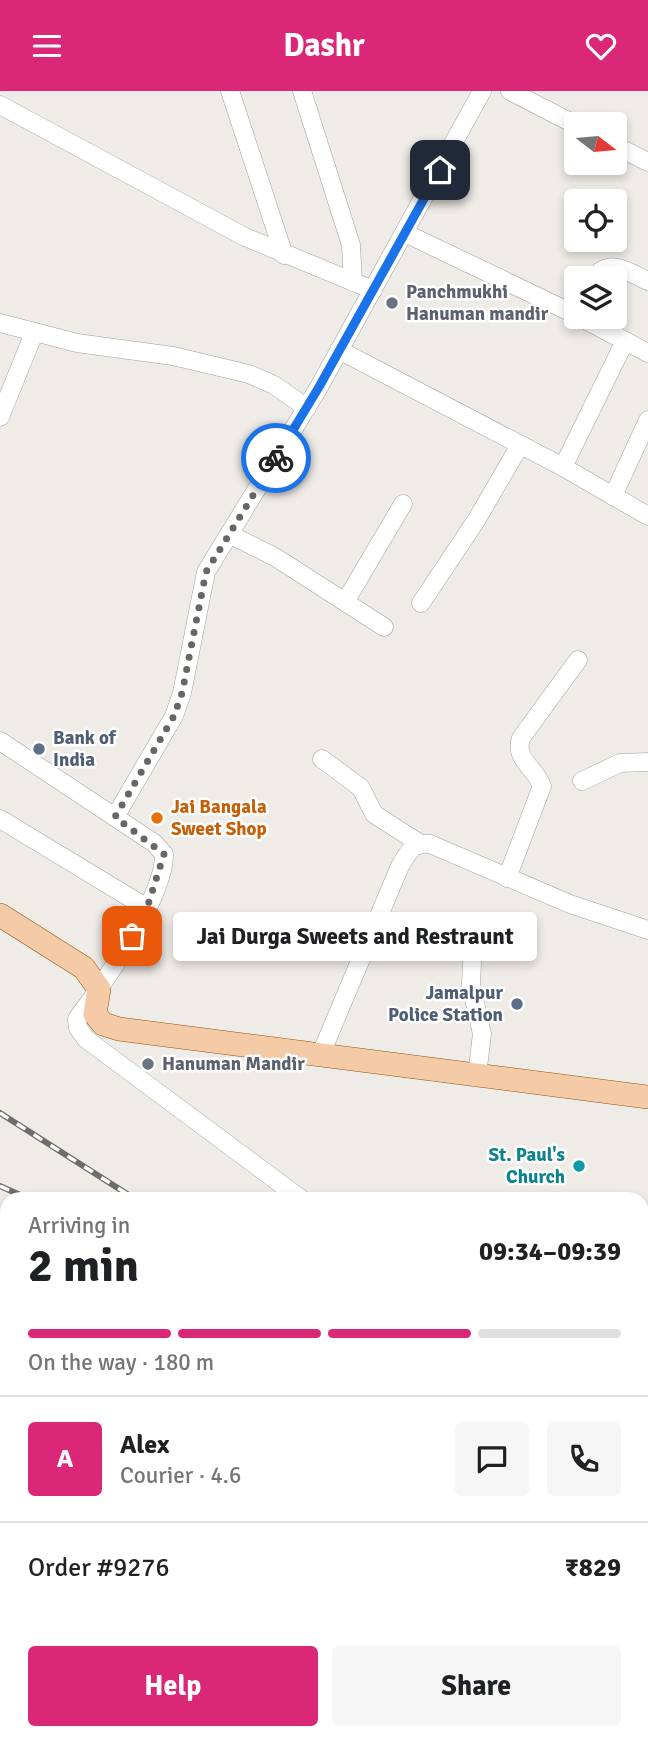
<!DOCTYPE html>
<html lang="en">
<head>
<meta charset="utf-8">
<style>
  :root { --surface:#fff; --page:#f6f6f6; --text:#202124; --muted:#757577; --line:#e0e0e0; --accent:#db2777 }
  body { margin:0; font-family:Signika,sans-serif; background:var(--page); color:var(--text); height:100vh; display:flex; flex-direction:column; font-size:26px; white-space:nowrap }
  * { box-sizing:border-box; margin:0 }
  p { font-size:23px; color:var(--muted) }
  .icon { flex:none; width:38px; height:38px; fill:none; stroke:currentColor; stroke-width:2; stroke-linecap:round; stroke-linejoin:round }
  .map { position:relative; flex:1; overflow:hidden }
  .panel { position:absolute; left:0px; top:1101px; width:649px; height:548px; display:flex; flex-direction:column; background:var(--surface); border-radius:21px 21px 0 0; box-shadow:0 4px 10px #0003 }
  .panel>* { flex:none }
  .needle { width:46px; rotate:106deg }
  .controls { position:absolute; left:564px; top:21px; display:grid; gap:14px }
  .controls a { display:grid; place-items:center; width:63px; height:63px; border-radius:7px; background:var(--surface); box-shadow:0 4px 10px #0003; font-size:35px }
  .pin { position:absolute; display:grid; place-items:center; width:60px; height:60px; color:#fff; margin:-30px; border-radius:14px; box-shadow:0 4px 10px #0006 }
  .courier { position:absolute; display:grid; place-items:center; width:70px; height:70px; margin:-35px; border:5px solid #1a73e8; border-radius:50%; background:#fff; color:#222; box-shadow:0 2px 9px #0007 }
  .bubble { position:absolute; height:49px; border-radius:7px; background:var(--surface); box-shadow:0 4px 10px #0003; font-size:23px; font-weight:700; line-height:49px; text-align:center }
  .overview em { font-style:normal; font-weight:700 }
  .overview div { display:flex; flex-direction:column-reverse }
  .overview { display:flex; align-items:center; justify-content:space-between; height:119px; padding:0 28px }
  h1 { font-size:46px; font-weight:700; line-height:52px }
  .bar { display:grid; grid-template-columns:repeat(4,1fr); gap:10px 7px; align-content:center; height:84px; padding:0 28px }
  .bar i { height:9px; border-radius:5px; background:var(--line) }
  .bar .selected { background:var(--accent) }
  .bar p { grid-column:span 4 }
  .line { display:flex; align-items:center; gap:18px; padding:0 28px; border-top:2px solid var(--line) }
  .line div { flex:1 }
  .round { display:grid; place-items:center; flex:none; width:74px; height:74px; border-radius:7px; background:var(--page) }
  .cta { display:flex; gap:14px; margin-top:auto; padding:14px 28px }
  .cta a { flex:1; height:80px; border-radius:7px; background:var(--accent); color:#fff; font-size:28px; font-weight:700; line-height:80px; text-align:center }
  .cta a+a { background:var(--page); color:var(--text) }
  header { display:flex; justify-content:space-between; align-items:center; height:91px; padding:0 28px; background:var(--accent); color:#fff; font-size:32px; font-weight:700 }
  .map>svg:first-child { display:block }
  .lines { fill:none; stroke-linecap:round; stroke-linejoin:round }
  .minor-casing { stroke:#a0a0a0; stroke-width:19 }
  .major-casing { stroke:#8c570d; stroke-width:24 }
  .minor { stroke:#fff; stroke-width:18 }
  .major { stroke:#f4cba6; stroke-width:23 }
  .rail-casing { stroke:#6d6d6d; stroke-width:6 }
  .rail { stroke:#fff; stroke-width:3.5; stroke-dasharray:10; stroke-linecap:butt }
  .done { stroke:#686665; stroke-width:7; stroke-dasharray:0 12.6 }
  .route { stroke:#1a73e8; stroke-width:9 }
  .worship-dot { fill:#6b7280; stroke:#fff; stroke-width:2.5 }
  .service-dot { fill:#5c6f8a; stroke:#fff; stroke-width:2.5 }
  .food-dot { fill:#e8710a; stroke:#fff; stroke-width:2.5 }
  .culture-dot { fill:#0f9aa8; stroke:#fff; stroke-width:2.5 }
  .labels { text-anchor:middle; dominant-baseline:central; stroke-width:5; stroke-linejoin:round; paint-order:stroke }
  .worship-label { font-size:19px; font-weight:bold; fill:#5b616d; stroke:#fff; text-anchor:start }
  .service-label { font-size:19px; font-weight:bold; fill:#4e5e75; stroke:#fff; text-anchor:start }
  .food-label { font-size:19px; font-weight:bold; fill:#c56008; stroke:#fff; text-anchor:start }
  .culture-label { font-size:19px; font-weight:bold; fill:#0d838f; stroke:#fff; text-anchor:end }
</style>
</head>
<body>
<header><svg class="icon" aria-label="menu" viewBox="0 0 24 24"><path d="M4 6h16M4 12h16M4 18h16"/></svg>Dashr<svg class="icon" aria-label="heart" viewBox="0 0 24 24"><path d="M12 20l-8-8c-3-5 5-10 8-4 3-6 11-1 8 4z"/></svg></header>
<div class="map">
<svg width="648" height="1648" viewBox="0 0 648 1648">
  <rect width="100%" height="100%" fill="#efebe6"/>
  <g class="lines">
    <g class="minor-casing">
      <g id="minor">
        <polyline points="230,0 284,164"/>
        <polyline points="302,0 351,154 353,191"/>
        <polyline points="510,0 576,34"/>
        <polyline points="0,14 245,146 373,199"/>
        <polyline points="614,54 648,71"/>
        <polyline points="405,142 576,224"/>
        <path d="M 594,187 C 610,166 628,181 648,190"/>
        <polyline points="580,226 648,262"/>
        <polyline points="0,232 77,252 173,265 249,283 274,294 307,317"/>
        <polyline points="339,259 563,376 648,425"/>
        <polyline points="0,326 34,242"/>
        <polyline points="563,376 625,250"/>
        <polyline points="613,405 648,329"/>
        <polyline points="229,443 275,466 384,536"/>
        <polyline points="345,511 403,413"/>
        <polyline points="421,512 477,428 520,354"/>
        <path d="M 0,650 L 154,752 L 164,763 C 165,806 103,893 77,928 L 78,937 L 86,948 L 301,1108"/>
        <polyline points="322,668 361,697 374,723 419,752"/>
        <polyline points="582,690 620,672 648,671"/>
        <polyline points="115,726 174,625 182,602 206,481 319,296 482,0"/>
        <polyline points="0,728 147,817"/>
        <path d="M 507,787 L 542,695 C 535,676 514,669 521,647 L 578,569"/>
        <polyline points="473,849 471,894 482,943 477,984"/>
        <path d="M 320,965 L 400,775 C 409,761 412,751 430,753 L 570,813 L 648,839"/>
        <polyline points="0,1192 7,1196"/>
        <polyline points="642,1268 648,1271"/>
        <polyline points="0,1287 7,1292"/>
        <polyline points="0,1567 7,1558"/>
        <polyline points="0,1589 7,1594"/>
        <polyline points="87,1642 98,1648"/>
        <polyline points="396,1642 400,1648"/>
        <polyline points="199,1648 202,1642"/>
      </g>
    </g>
    <g class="major-casing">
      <polyline id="major" points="0,824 84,877 99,898 95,923 103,933 119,938 648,1006"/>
    </g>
    <use href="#minor" class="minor"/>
    <use href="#major" class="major"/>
    <g class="rail-casing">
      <g id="rail">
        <polyline points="0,1022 135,1108"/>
        <polyline points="0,1095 29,1108"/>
        <polyline points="642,1365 648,1367"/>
        <polyline points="642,1457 648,1462"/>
      </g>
    </g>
    <use href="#rail" class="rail"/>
  </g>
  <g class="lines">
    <polyline class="done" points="132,845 147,817 164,763 115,726 174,625 182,602 206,481 276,367"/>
    <polyline class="route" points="276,367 319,296 440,79"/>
  </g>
  <g class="worship-dot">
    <circle cx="392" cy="212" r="7"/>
    <circle cx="148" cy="973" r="7"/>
  </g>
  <g class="service-dot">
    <circle cx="39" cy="658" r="7"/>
    <circle cx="517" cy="913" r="7"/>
  </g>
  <circle class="food-dot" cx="157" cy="727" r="7"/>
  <circle class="culture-dot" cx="579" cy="1075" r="7"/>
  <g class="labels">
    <g class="worship-label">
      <text x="406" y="201">Panchmukhi<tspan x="406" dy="22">Hanuman mandir</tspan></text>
      <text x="162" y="973">Hanuman Mandir</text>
    </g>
    <g class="service-label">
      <text x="53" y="647">Bank of<tspan x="53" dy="22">India</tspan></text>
      <text x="503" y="902" text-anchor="end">Jamalpur<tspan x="503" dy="22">Police Station</tspan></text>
    </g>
    <g class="food-label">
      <text x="171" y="716">Jai Bangala<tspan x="171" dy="22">Sweet Shop</tspan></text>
    </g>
    <g class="culture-label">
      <text x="565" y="1064">St. Paul's<tspan x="565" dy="22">Church</tspan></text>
    </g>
  </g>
</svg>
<div class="controls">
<a><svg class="needle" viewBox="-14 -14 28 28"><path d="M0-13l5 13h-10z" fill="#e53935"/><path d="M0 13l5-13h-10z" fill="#757577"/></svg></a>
<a><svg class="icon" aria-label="locate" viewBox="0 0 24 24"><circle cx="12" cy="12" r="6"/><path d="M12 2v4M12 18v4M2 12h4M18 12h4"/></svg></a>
<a><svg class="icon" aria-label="layers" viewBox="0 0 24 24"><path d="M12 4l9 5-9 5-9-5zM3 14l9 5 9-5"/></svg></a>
</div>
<div class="pin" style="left:132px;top:845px;background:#ea580c"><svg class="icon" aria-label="bag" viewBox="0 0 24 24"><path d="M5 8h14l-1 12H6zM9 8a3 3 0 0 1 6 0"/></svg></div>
<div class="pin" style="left:440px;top:79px;background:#1f2937"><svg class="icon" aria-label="home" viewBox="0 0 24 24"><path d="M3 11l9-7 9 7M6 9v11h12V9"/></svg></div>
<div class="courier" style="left:276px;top:367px"><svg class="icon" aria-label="bike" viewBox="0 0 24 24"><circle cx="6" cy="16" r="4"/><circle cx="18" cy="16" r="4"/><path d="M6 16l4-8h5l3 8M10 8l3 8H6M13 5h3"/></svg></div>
<div class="bubble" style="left:173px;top:821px;width:364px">Jai Durga Sweets and Restraunt</div>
<section class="panel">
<div class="overview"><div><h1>2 min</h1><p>Arriving in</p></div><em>09:34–09:39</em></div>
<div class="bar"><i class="selected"></i><i class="selected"></i><i class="selected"></i><i></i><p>On the way · 180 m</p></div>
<div class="line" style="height:126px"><b class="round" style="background:var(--accent);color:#fff">A</b><div><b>Alex</b><p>Courier · 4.6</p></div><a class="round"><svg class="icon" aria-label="chat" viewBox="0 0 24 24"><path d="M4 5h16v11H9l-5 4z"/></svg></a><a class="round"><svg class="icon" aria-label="phone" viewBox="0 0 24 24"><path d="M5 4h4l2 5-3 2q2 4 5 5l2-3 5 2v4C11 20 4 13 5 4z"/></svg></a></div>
<div class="line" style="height:91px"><div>Order #9276</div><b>₹829</b></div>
<div class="cta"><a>Help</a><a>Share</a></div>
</section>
</div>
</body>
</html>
